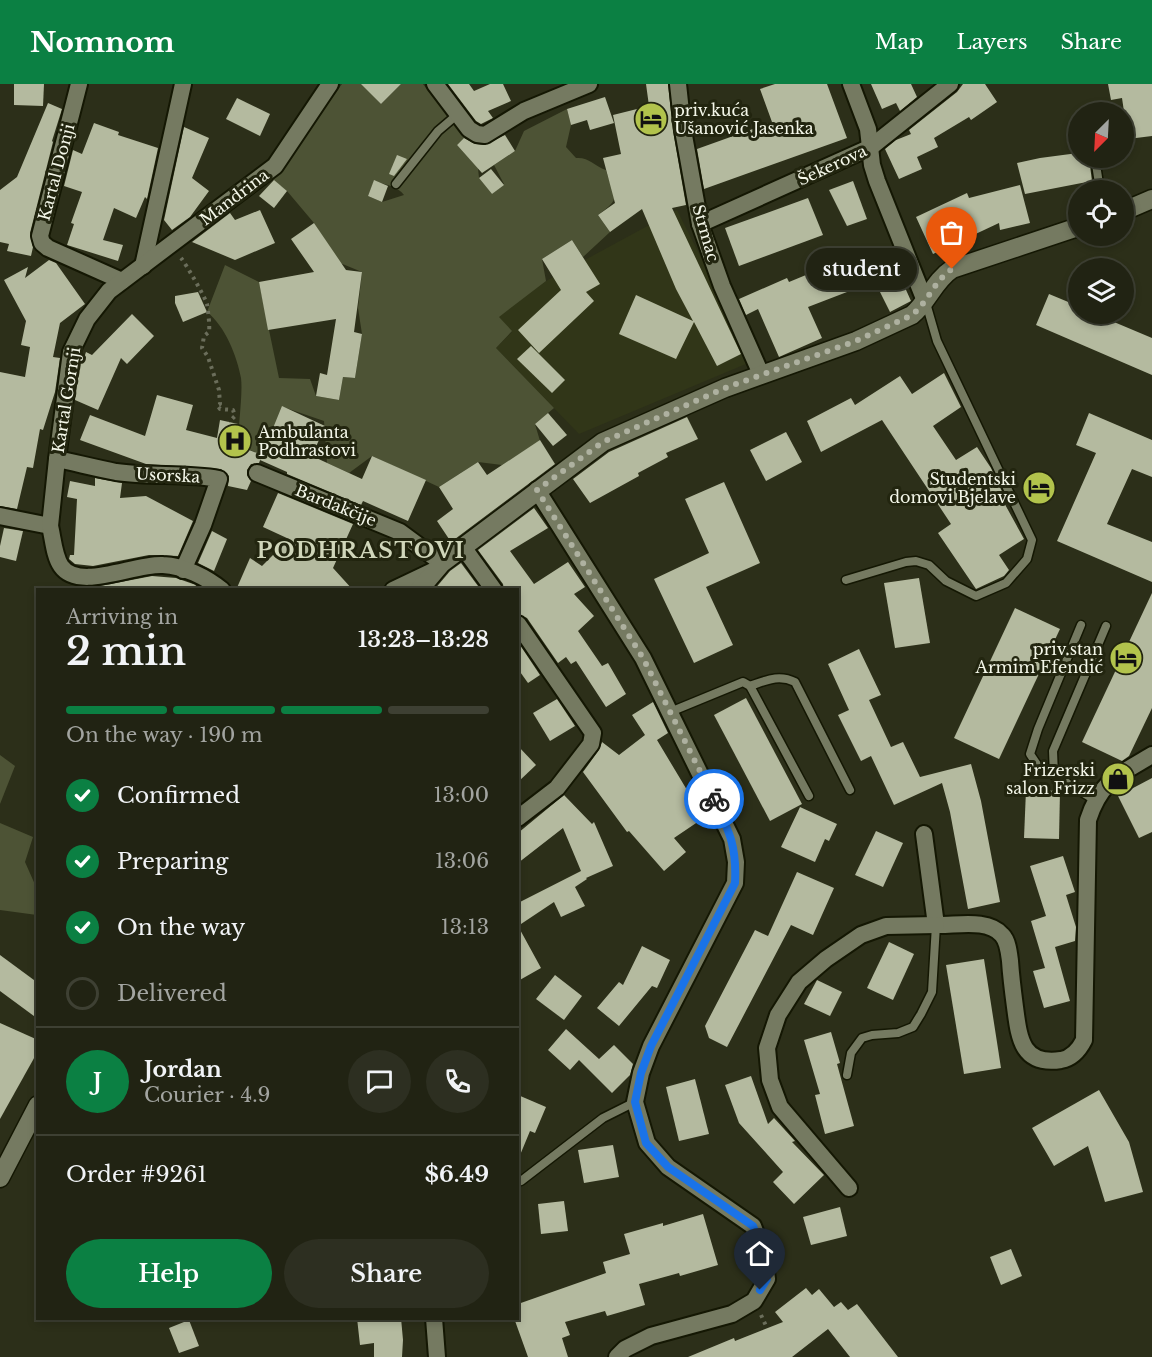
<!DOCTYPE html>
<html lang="en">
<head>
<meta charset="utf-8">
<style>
  :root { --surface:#212313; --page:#2d2f21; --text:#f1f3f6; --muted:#a2a4a0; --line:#3e4033; --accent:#0b8043 }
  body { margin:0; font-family:"Libre Baskerville",serif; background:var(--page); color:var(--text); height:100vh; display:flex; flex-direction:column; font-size:22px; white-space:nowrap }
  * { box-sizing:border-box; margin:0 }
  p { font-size:20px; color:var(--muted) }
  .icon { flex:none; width:33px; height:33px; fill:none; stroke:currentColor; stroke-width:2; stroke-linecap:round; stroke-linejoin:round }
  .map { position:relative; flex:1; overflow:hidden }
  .panel { position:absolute; left:36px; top:504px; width:483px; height:732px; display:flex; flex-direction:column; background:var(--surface); border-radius:0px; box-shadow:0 3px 9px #0003,0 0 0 2px var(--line) }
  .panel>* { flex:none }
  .needle { width:39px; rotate:204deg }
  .controls { position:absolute; left:1068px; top:18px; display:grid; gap:12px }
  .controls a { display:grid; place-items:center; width:66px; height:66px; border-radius:50%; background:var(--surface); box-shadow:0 3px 9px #0003,0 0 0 2px var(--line); font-size:30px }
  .pin { position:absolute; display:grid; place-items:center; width:51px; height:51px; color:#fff; margin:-62px -26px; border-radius:50% 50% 50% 0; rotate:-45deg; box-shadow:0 0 6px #0007 }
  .pin .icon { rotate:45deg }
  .courier { position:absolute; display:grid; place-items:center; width:60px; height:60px; margin:-30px; border:4px solid #1a73e8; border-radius:50%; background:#fff; color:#222; box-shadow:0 2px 8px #0007 }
  .bubble { position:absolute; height:42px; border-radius:21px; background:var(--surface); box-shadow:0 3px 9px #0003,0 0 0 2px var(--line); font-size:20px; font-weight:600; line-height:42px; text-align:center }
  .headline em { font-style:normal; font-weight:600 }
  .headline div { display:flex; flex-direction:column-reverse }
  .headline { display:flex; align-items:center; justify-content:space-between; height:102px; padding:0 30px }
  h1 { font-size:39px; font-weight:600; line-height:45px }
  .bar { display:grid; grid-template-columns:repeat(4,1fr); gap:9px 6px; align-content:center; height:72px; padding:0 30px }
  .bar i { height:8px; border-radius:4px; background:var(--line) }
  .bar .selected { background:var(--accent) }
  .bar p { grid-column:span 4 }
  .line { display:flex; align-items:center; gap:15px; padding:0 30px; border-top:2px solid var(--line) }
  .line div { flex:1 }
  .round { display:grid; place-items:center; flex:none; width:63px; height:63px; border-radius:32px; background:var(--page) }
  ol { padding:0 30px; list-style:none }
  li { display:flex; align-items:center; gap:18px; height:66px }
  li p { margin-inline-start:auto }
  li .icon { padding:6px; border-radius:50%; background:var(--accent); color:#fff; stroke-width:4 }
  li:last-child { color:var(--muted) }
  li i { width:33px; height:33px; border:3px solid var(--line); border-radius:50% }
  .cta { display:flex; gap:12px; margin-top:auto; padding:12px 30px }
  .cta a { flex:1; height:69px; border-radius:36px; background:var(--accent); color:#fff; font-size:24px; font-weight:600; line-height:69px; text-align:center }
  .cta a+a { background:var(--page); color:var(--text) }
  header { display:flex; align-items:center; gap:36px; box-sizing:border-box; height:84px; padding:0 30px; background:var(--accent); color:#fff }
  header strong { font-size:28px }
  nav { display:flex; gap:33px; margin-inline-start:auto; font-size:21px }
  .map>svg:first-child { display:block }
  .built { fill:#313618 }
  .green { fill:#4d5335; fill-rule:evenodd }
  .building { fill:#b4ba9f }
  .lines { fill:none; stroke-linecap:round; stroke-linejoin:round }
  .lane-casing { stroke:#141703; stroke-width:11 }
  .street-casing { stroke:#141703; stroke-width:20 }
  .secondary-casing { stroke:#141703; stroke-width:21 }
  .path { stroke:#6b6e5b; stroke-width:4; stroke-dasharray:3 4.5; stroke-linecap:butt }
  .lane { stroke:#757a61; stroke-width:8 }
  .street { stroke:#757a61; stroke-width:16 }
  .secondary { stroke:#757a61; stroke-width:18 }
  .done { stroke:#aeb1a0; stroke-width:6; stroke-dasharray:0 10.8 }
  .route { stroke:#1a73e8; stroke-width:8 }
  .labels { text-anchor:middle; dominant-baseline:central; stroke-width:6; stroke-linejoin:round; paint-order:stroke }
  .poi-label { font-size:16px; fill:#f4f7e9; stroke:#22250f; text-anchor:end }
  .street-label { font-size:16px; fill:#f4f7e9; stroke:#22250f }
  .district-label { font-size:22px; font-weight:bold; letter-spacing:1.5px; fill:#d0d6ba; stroke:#22250f }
</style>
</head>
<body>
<header>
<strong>Nomnom</strong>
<nav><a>Map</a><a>Layers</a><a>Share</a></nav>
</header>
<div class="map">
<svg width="1152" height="1273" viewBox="0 0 1152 1273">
  <rect width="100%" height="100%" fill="#2c2f19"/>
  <polygon class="built" points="677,126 753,277 579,350 496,264 512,248 498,233 546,197"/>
  <g class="green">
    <path d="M 342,0 L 362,0 L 381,20 L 401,0 L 423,0 L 451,36 L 468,51 L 457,61 L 478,84 L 479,94 L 492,110 L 504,100 L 494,81 L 515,67 L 524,47 L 567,25 L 571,41 L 566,63 L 576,74 C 589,73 594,82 606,86 C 613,114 624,112 598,131 L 610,148 L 583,173 L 572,156 L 542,175 L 546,197 L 499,233 L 512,247 L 496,264 L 554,324 L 535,340 L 540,357 L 502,381 L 478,378 L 439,403 L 372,372 L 349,389 L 327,379 L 324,337 L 283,323 L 262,371 L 238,361 C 238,343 243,310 241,294 C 237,272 225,242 207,228 L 225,181 L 259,198 L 279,294 L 310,295 L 316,312 L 339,316 L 343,293 L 355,294 L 362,250 L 358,224 L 362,188 L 340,179 L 314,139 L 287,107 L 272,95 ZM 374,97 C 383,100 398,102 404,111 L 382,118 L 368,112 Z"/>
    <polygon points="0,671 15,682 0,720"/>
    <polygon points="0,739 33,753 25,778 37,805 37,831 0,826"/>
  </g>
  <g class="building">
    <polygon points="14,0 44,0 43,22 14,21"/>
    <polygon points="361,0 401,0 381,20"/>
    <polygon points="448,0 469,0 474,7 490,0 503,0 511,17 488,27 493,34 481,40 476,37"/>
    <polygon points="646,0 668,0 673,47 686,121 672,124 741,270 717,282 694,238 676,275 619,250 636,211 693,237 676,205 642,125 610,148 598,131 615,119 603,74 621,70 613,31 649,22"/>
    <polygon points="775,0 827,0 847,54 704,105 697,65 772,38 760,5"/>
    <polygon points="871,0 911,0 917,13 900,27 896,19 882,25"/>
    <polygon points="963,0 985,0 997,18 971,36 969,33 934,54 938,63 917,73 922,85 899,95 885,65 896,56 911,50 909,46 957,8"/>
    <polygon points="1108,0 1152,0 1152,52 1128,55 1122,14 1111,16"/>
    <polygon points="605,13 614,39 590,46 587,36 571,41 567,25"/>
    <polygon points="237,14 270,30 260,52 226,35"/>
    <polygon points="48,19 62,25 52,57 53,58 30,149 33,163 31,172 7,167 9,160 0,158 0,106 17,93"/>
    <polygon points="94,39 119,48 118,51 158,64 147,115 145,113 136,134 114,124 103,156 123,161 118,177 67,161 74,140 71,139 82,108 64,102 73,66 82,70"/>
    <polygon points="184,43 209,54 192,94 209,107 190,133 172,146 164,136"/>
    <polygon points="505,51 515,67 482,89 457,61 464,54 475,60 484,61"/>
    <polygon points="1078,69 1078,74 1089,74 1092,97 1025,110 1017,79 1040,74"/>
    <polygon points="397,71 407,75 394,92 389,90"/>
    <polygon points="491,85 504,101 492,110 479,94"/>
    <polygon points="274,96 287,107 274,124 259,112"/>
    <polygon points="374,96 388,102 382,118 368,112"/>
    <polygon points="853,97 867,135 847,142 829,106"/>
    <polygon points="1020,101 1030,139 1000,146 999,139 933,170 916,133 967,109 969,114"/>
    <polygon points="808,114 823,151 739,182 725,144"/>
    <polygon points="260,126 275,159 235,176 192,158 230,129 235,136"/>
    <polygon points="314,139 346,186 362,188 354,248 362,250 355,294 343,293 339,316 316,312 320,289 327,291 336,235 268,246 259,198 314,188 291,155"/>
    <polygon points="572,156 600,200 586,208 594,217 539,269 518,246 561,206 542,175"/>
    <polygon points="893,166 901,186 898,188 911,217 890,228 864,176"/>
    <polygon points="49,176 56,179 85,220 60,239 53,273 60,274 55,308 43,346 40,345 33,384 27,383 17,425 0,422 0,288 25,293 30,263 21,261 26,237 4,196 28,183 25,194"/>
    <polygon points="835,179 847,208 808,223 822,254 779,273 758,225 746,231 739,215 787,194 789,198"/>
    <polygon points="198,208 207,228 183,238 175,219 175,212"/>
    <polygon points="1049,210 1078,222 1078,230 1095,230 1152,254 1152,291 1036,241"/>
    <polygon points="132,230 154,252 127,280 121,274 98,326 75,316 80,277 83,277 86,268 92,271"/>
    <polygon points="531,262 565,296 552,309 517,275"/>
    <polygon points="944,289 961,323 933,342 956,376 977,363 991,384 1005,414 1002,415 1024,455 999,471 1009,486 1004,492 976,505 938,449 951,440 882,336 821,368 807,337 851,314 855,321 900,292 912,310"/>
    <polygon points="157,311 193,321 186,346 217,354 220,336 238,340 234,360 262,371 259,379 251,380 247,386 247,391 251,397 247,406 228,402 229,392 221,385 146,380 80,356 90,331 145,352"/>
    <polygon points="282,322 325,342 312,372 362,395 372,372 426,396 408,437 363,417 361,421 287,390 287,388 260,376"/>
    <polygon points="548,329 567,351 553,362 535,340"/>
    <polygon points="1089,329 1152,356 1152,393 1132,385 1107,440 1152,458 1152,498 1057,457 1096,369 1076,361"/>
    <polygon points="687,333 698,355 666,369 668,373 638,389 639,392 590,419 573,395 609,368"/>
    <polygon points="786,348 802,378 766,397 750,366"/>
    <polygon points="540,356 555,380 451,458 437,437 453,425 439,403 478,378 487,391"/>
    <polygon points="95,394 122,399 120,414 146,412 193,437 178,472 149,471 93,482 75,480 69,475 70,471 74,471 77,415 67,413 70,397 95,402"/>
    <polygon points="724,398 760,479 706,503 733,561 694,579 654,495 709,469 685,415"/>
    <polygon points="278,409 353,440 333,484 353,506 236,506 250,474 262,482 289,455 263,443"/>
    <polygon points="534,424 548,444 510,467 534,500 568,478 585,503 574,510 594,532 578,547 602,582 608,579 626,610 606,623 576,577 571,580 566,573 558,579 527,534 518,530 518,506 504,506 503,500 478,466"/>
    <polygon points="4,444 23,447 16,477 0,473 0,462"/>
    <polygon points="212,447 227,455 214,487 198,479"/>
    <polygon points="461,479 481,506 434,506 450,487"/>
    <polygon points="152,492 176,494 196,501 193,506 79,506 78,503 95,503"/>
    <polygon points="919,494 930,559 895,564 884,499"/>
    <polygon points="1152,509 1152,624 1129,672 1122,677 1082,658"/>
    <polygon points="1015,524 1060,545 999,675 954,654"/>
    <polygon points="518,558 540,591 528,599 518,585"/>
    <polygon points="859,565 881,611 869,616 891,663 903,658 920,693 971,680 981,717 1000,818 968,825 950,728 942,699 894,721 871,672 861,677 838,631 849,626 828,580"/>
    <polygon points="746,614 802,720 770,737 714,631"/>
    <polygon points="557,615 575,642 550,657 533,629"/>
    <polygon points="653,618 668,649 657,656 690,711 693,709 708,731 674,754 686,768 664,787 629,747 627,748 583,688 599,666 602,658 619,671 645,651 632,631"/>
    <polygon points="518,662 536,681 518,698"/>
    <polygon points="1152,694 1152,748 1139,754 1118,712"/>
    <polygon points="1026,706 1060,707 1059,755 1024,754"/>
    <polygon points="564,711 592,740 594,738 613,782 586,794 587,795 575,803 585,822 561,833 554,818 518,842 541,884 518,897 518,819 581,787 563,744 518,779 518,749"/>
    <polygon points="800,723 837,740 829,757 825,755 815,778 781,763"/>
    <polygon points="876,747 903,759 883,803 855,791"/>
    <polygon points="1063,772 1075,808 1066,811 1076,843 1075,857 1055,863 1070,917 1044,924 1033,887 1045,884 1031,837 1046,832 1030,782"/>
    <polygon points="797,788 834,804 813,851 791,841 727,963 709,954 705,942 755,846 768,852"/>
    <polygon points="889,858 914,870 893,916 867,904"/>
    <polygon points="642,862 670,876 657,904 652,902 619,942 597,924 619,898 623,901"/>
    <polygon points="0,871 38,899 38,935 0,907"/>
    <polygon points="984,875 1001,984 964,990 946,881"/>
    <polygon points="555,891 582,912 564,936 536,915"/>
    <polygon points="817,896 842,908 830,932 804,920"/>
    <polygon points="0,939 38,956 38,967 0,1035"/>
    <polygon points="566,945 599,975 614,961 633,980 630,991 612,1009 579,976 570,986 548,966"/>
    <polygon points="831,948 840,979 837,980 854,1042 825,1050 815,1011 820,1010 804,956"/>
    <polygon points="751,992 768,1040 774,1034 795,1057 792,1058 824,1091 794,1120 773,1098 783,1088 739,1039 725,1001"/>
    <polygon points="695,995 709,1050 679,1057 666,1003"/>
    <polygon points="1099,1006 1129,1058 1143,1108 1105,1118 1088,1062 1054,1082 1032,1044"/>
    <polygon points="518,1011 546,1023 535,1049 530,1047 518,1076"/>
    <polygon points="613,1061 619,1093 584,1099 578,1066"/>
    <polygon points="564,1117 568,1147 541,1150 538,1120"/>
    <polygon points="840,1123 847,1152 811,1161 803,1133"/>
    <polygon points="703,1130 718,1181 680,1192 679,1189 639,1200 645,1221 607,1232 605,1227 565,1238 570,1251 562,1254 568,1273 528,1273 514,1234 518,1234 518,1220 606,1189 603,1178 630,1170 624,1150 663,1139 663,1142"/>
    <polygon points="1011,1165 1022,1192 1001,1201 990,1173"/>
    <polygon points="806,1204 812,1211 819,1205 834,1223 841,1218 848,1226 857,1220 898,1273 850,1273 828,1245 792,1273 688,1273 734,1254 735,1257 783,1238 775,1228"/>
    <polygon points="357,1234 401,1234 403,1256 402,1273 374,1273 374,1259 360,1261"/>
    <polygon points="189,1236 199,1262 179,1269 169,1244"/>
  </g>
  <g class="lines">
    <g class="lane-casing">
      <g id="lane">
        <polyline points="1095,74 1100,106"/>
        <polyline points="396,100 438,47 458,30"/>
        <polyline points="846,496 906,478 916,477 929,481 946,497 976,512 1006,499 1027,475 1032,456 937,257 926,219"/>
        <path d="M 750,602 C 767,596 779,590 795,598 L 850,706"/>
        <polyline points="670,628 743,598 750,602 809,712"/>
        <polyline points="1054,691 1038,682 1030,670 1038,645 1081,541"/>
        <polyline points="1095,716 1054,691 1053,667 1106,542"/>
        <polyline points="847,991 851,969 862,954 872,951 898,949 913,943 921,930 932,908 936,841"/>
        <polyline points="521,1097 603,1034 635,1018"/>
      </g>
    </g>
    <g class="street-casing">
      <g id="street">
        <polyline points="79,0 40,152 42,159 48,164 122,197"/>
        <polyline points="435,0 469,45 477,50 485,51 524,27 589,0"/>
        <polyline points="678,0 683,46 700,140 722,202 761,290"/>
        <polyline points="851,0 868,45 872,81 877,97 925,217"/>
        <polyline points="700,140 871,63 950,0"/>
        <polyline points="143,182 183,0"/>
        <path d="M 57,375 C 76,379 96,384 116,388 C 151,393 186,389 219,395 L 203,441 L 183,486"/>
        <polyline points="257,389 400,448 442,479"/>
        <polyline points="537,406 643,574 732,755 736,778 735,799 651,962 641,989 635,1018 647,1059 668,1083 753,1142 763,1168 767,1195 754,1217 732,1230 651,1252 625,1265 617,1273"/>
        <path d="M 0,432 L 50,442 C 53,454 54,472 61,482 C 79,508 135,479 163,481 C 184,482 206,493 222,506"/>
        <polyline points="50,442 57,375 71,268 87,235 109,207 275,82 330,0"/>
        <polyline points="463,463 494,506"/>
        <polyline points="393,506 435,486"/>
        <polyline points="518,540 593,649 591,660 557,704 518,734"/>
        <path d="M 924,750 L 936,841 C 955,842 988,834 1002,851 C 1008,857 1009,869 1010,877 C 1011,892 1013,908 1015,923 C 1019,953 1021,982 1061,976 C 1072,974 1079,966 1084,956 L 1088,736 C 1101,696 1119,691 1152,671"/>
        <polyline points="849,1104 780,1023 770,996 767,964 778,931 799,898 826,875 861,851 886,842 936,841"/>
        <polyline points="434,1234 437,1273"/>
      </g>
    </g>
    <g class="secondary-casing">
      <g id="secondary">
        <polyline points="1124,127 1152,115"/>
        <path d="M 419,506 L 442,479 L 603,358 L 725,304 L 856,257 L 912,231 C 928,218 934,197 952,185 L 1078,143"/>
        <polyline points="0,1094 38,1021"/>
      </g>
    </g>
    <g class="path">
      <path d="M 181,174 C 186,180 205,213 207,220 C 208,227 210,242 209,248 L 204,252 L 202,264 L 208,273 L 219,306 L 220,320 L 217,321 L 220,325 L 233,326 L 235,332 L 229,338"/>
      <polyline points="761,1231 767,1244"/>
    </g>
    <use href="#lane" class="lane"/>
    <use href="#street" class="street"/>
    <use href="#secondary" class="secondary"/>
  </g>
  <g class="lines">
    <path class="done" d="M 714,715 L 643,574 L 537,406 L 603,358 L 725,304 L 856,257 L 912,231 C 928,218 934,197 952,185"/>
    <path class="route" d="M 714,715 C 729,747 737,762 735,799 L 651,962 L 641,989 L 635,1018 L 646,1059 L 668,1083 L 753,1142 L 763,1168 L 767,1195 L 760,1206"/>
  </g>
  <defs>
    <g id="hotel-disc" transform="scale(1.725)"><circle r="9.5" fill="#b2c34c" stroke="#22250f"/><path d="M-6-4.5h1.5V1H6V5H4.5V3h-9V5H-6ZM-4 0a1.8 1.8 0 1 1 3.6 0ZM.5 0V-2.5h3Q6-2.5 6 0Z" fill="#111"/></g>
    <g id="hospital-disc" transform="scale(1.725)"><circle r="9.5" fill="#b2c34c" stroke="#22250f"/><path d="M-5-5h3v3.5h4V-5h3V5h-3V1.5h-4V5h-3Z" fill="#111"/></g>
    <g id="shop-disc" transform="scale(1.725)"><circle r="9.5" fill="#b2c34c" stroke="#22250f"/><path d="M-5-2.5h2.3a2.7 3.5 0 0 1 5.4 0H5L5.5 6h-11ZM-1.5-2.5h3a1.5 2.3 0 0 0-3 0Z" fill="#111"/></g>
  </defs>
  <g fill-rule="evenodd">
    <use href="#hotel-disc" x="651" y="35"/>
    <use href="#hospital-disc" x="235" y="357"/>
    <use href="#hotel-disc" x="1039" y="404"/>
    <use href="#hotel-disc" x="1126" y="574"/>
    <use href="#shop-disc" x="1118" y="695"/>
  </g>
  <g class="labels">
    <g class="poi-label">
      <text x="674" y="26" text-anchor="start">priv.kuća<tspan x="674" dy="18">Ušanović Jasenka</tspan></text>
      <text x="258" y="348" text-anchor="start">Ambulanta<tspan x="258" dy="18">Podhrastovi</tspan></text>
      <text x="1016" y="395">Studentski<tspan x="1016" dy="18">domovi Bjelave</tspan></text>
      <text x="1103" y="565">priv.stan<tspan x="1103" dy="18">Armim Efendić</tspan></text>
      <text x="1095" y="686">Frizerski<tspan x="1095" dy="18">salon Frizz</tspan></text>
    </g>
    <g class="street-label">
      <text transform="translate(832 81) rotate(-25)">Šekerova</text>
      <text transform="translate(56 88) rotate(-75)">Kartal Donji</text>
      <text transform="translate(234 113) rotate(-37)">Mandrina</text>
      <text transform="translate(706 149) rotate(74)">Strmac</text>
      <text transform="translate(66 316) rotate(-81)">Kartal Gornji</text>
      <text transform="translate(168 391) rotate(3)">Usorska</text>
      <text transform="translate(336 421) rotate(22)">Bardakčije</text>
    </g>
    <g class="district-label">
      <text x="361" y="466">PODHRASTOVI</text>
    </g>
  </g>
</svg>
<div class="controls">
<a><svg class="needle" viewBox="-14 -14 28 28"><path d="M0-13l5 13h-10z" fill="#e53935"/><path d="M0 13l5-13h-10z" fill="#a2a4a0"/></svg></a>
<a><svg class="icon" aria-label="locate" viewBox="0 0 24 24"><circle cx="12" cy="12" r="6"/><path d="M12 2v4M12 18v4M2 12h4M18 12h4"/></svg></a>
<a><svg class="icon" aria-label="layers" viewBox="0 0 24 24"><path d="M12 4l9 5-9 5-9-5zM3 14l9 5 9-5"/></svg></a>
</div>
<div class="pin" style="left:952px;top:185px;background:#ea580c"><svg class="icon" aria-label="bag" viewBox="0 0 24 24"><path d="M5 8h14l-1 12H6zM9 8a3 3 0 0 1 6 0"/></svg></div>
<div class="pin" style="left:760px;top:1206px;background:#1f2937"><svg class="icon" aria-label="home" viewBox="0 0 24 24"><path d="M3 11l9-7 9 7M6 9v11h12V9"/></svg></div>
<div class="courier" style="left:714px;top:715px"><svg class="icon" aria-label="bike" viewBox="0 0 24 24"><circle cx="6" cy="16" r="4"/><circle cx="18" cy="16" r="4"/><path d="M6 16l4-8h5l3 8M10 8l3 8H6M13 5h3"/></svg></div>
<div class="bubble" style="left:806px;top:164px;width:111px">student</div>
<section class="panel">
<div class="headline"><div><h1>2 min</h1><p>Arriving in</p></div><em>13:23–13:28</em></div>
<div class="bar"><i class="selected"></i><i class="selected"></i><i class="selected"></i><i></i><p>On the way · 190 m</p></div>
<ol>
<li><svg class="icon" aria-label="check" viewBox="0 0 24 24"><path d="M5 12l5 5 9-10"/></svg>Confirmed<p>13:00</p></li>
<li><svg class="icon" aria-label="check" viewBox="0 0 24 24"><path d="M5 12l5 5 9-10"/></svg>Preparing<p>13:06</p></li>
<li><svg class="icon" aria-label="check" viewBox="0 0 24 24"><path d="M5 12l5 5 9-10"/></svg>On the way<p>13:13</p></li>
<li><i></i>Delivered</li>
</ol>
<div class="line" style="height:108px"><b class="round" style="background:var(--accent);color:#fff">J</b><div><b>Jordan</b><p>Courier · 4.9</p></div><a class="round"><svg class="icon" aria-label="chat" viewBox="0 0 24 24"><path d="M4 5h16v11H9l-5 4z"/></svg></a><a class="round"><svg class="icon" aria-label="phone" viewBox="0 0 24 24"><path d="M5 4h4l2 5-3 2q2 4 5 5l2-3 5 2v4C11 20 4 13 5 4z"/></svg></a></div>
<div class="line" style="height:78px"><div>Order #9261</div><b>$6.49</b></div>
<div class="cta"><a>Help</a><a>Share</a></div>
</section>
</div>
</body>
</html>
